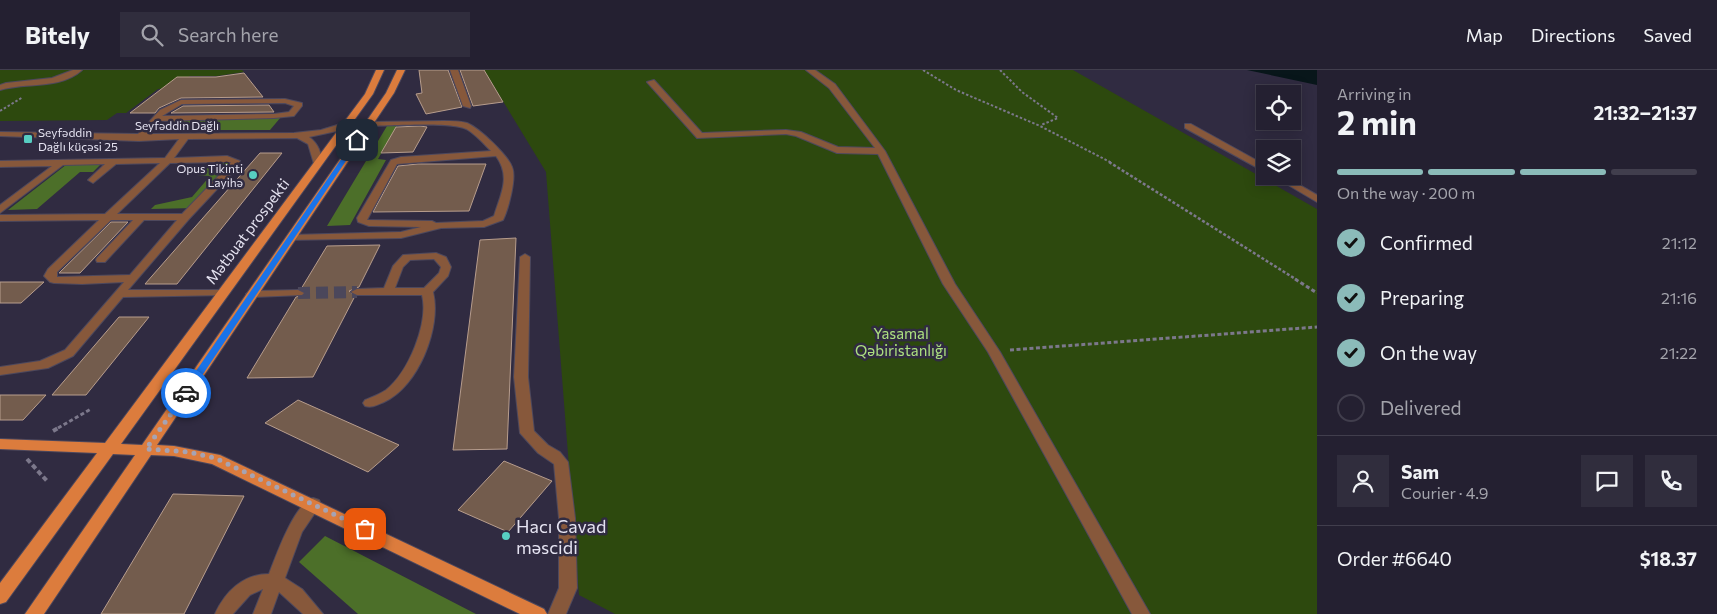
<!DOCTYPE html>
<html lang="en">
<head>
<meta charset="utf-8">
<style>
  :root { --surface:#242031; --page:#302d3d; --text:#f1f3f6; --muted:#a3a3ab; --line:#413e4d; --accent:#8bbbb9 }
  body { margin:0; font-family:Commissioner,sans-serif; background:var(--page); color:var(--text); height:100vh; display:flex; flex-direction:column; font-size:19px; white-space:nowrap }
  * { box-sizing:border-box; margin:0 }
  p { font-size:16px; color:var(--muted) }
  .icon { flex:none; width:28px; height:28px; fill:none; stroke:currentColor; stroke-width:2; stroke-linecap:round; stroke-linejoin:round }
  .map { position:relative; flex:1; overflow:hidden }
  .sheet { display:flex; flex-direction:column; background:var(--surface); width:400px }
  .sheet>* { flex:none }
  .buttons { position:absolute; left:1256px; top:15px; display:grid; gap:10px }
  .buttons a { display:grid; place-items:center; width:45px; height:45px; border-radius:0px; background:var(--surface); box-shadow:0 2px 12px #0003,0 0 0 1px var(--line); font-size:25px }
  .pin { position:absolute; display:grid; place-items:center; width:42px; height:42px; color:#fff; margin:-21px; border-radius:10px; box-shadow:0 2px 8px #0006 }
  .courier { position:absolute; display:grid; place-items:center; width:50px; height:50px; margin:-25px; border:4px solid #1a73e8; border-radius:50%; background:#fff; color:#222; box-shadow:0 1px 6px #0007 }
  .head em { font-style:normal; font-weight:700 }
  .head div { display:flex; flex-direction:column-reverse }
  .head { display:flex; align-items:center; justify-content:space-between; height:85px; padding:0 20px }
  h1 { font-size:32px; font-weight:700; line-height:38px }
  .bar { display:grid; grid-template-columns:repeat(4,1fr); gap:8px 5px; align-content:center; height:60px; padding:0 20px }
  .bar i { height:6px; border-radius:4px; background:var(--line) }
  .bar .selected { background:var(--accent) }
  .bar p { grid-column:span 4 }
  .line { display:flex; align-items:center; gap:12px; padding:0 20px; border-top:1px solid var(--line) }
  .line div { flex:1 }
  .round { display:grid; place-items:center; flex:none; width:52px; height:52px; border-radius:0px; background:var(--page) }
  ol { padding:0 20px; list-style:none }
  li { display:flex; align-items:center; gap:15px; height:55px }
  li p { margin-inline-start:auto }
  li .icon { padding:5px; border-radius:50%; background:var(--accent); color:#111; stroke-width:4 }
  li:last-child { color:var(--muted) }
  li i { width:28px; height:28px; border:2px solid var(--line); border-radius:50% }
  header { display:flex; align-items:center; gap:30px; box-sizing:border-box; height:70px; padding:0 25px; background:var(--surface); border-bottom:1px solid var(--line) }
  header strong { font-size:24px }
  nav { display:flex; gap:28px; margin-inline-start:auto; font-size:18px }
  .search { width:350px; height:45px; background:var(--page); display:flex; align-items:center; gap:12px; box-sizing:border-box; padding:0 18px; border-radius:0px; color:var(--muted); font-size:19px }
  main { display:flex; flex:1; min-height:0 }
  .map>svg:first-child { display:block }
  .green { fill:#2d490e }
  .forest { fill:#4c6f29 }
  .water { fill:#08161a }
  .building { fill:#735c4d; stroke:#b79d8d }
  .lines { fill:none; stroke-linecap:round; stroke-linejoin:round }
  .minor-tunnel { stroke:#4b475b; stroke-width:12; stroke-dasharray:12 6; stroke-linecap:butt }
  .minor-casing { stroke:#4d485d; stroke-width:2 }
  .major-casing { stroke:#4d485d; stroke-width:2 }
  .path-far3 { stroke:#7c788b; stroke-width:2; stroke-dasharray:2.5 2; stroke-linecap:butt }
  .path-far2 { stroke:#7c788b; stroke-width:2.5; stroke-dasharray:3 2; stroke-linecap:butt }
  .path-far1 { stroke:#7c788b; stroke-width:3; stroke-dasharray:4 2.5; stroke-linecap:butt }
  .path { stroke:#7c788b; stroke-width:4; stroke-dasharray:5 3; stroke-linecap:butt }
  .minor { fill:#87583b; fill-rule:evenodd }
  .major { fill:#dc7c3d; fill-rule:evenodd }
  .route { fill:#1a73e8 }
  .done { stroke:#a6a3b3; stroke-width:5; stroke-dasharray:0 9 }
  .poi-dot { fill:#57cec2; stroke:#302b41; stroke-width:2 }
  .labels { text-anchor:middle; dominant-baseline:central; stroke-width:5; stroke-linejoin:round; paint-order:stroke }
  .far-street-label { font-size:12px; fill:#e5e3f1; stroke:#302b41 }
  .far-poi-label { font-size:12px; fill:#e5e3f1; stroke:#302b41; text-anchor:start }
  .street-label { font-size:15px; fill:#e5e3f1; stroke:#302b41 }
  .park-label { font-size:15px; fill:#ade180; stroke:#302b41 }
  .near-poi-label { font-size:18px; fill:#e5e3f1; stroke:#302b41; text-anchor:start }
</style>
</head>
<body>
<header>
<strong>Bitely</strong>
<div class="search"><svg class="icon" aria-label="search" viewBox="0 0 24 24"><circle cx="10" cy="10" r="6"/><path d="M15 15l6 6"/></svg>Search here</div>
<nav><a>Map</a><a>Directions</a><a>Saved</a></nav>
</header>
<main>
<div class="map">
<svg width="1317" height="544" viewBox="0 0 1317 544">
  <rect width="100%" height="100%" fill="#302b41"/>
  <g class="green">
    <polygon points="0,0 242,0 244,2 217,6 190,6 172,18 158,19 126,43 117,43 107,50 0,51"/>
    <polygon points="484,0 1073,0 1317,139 1317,544 615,544 579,525 546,102"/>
  </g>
  <g class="forest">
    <polygon points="179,47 281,47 270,60 163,60"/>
    <polygon points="387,56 397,56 378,89 386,90 350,155 327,156"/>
    <polygon points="105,90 93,102 80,102 37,139 8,140 71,91"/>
    <polygon points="208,93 235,93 195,138 151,139 155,135 192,127 210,106 196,105"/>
    <polygon points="325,466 476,544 358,544 299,492"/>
  </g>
  <polygon class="water" points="1247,0 1317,0 1317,15"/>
  <g class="building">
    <polygon points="419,0 448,0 462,37 426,44 416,24 422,23"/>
    <polygon points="460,0 484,0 503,32 473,36"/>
    <polygon points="244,3 263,27 181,28 159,38 155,43 130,43 177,7 216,7"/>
    <polygon points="269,35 274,42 171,43 183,36"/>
    <polygon points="396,57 420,56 427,57 413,82 381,83"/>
    <polygon points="260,83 282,83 177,214 145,214"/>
    <polygon points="418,94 486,94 469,141 373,142 398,96"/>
    <polygon points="111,152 128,152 80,203 59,203"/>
    <polygon points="516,168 507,379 453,380 480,170"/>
    <polygon points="380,175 359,217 349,221 355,226 313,307 247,308 296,227 305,224 301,219 327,176"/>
    <polygon points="0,212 44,212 21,233 0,233"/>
    <polygon points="119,247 149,247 86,325 52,325"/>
    <polygon points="0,325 46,325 23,350 0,350"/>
    <polygon points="298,330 399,375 368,402 265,353"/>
    <polygon points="504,391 552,411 508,462 458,440"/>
    <polygon points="173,424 244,426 184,544 101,544"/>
  </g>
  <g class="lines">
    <polyline class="minor-tunnel" points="298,223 357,222"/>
    <g class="minor-casing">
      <g id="minor">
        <path d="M 73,0 L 82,0 C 60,20 26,12 0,20 L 0,15 L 6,13 L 52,8 Z"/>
        <polygon points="450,0 458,0 471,36 470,38 463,36"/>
        <polygon points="806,0 815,0 835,14 885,81 955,214 1000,282 1150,544 1132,544 988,282 943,214 878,84 837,83 796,66 786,64 697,68 647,12 654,10 702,63 786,60 801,62 838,77 875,78 829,18"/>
        <path d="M 285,29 L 302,33 L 302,36 L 294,46 L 274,48 L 157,51 L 147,64 L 294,63 L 321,60 L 347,52 L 351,54 L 337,61 L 309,67 C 319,74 321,83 322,94 L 318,97 L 314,94 L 308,74 L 297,68 L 188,69 L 174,88 L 227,86 L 240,91 L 234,101 L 189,149 L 128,220 L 222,220 L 228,223 L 226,225 L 123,227 L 73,286 L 48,298 L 0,305 L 0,297 L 40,291 L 65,280 L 124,212 L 82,214 L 54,213 L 50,212 L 44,206 L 48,199 L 99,150 L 0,151 L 0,145 L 105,144 L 160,93 L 116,94 L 93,113 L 88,110 L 105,94 L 63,95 L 0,143 L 0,135 L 52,96 L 0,97 L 0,91 L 165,88 L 179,69 L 139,71 L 0,66 L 0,62 L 138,64 L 160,40 L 181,30 ZM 285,33 L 294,36 L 289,42 L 274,44 L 162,46 L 182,34 ZM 227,92 L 231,92 L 227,97 L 182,144 L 117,144 L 170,93 ZM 111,150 L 133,150 L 97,188 L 96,190 L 97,192 L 105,192 L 144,150 L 177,150 L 130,205 L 57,207 L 57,202 Z"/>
        <path d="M 444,51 C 452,51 460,51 467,53 C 479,58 508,85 512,97 C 517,108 508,140 503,150 L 484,157 L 441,158 L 401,168 L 287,170 L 286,168 L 291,165 L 401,162 L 421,157 L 369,156 L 358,152 L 357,148 L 391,90 L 401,87 L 491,81 C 484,74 476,65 468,60 C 454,51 387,56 368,56 L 364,54 L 368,52 ZM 496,86 C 511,107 501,123 494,146 L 483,151 L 436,153 L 432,151 L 367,150 L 397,94 Z"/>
        <polygon points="1185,54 1191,54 1265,95 1265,102 1185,58"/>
        <polygon points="1273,106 1284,106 1317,125 1317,132"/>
        <path d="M 436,183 L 446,187 L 451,197 L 448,206 L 433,222 C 442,257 418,317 384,332 C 377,335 372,338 365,336 L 363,333 L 365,330 C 372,327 380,324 386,320 C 409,302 429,252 422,225 L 357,225 L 351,222 L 357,219 L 384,218 L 393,196 L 403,185 ZM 434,189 L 441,197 L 439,203 L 424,218 L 395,218 L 403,197 L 410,190 Z"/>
        <polygon points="525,184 530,187 528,307 534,361 548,375 560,382 568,392 575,448 577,518 566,544 548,544 559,518 559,448 554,394 538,383 520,363 514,307 520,187"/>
        <polygon points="298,220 304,223 302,225 252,227 246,224 252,221"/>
        <path d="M 313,428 L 319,430 L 321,434 L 302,462 L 285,508 L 302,519 L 323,544 L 303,544 L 279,522 L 271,544 L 253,544 L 263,519 L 250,525 L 233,544 L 215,544 C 225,522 243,504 269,504 C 276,486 294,434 313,428 Z"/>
      </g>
    </g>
    <g class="major-casing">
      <polygon id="major" points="376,0 384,0 373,24 121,374 142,375 386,23 397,0 405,0 394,23 157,375 174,376 220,385 544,539 547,544 520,544 212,394 174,386 151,385 44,544 25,544 135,385 113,384 6,532 0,534 0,513 97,383 0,379 0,369 105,373 365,24"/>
    </g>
    <g class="path-far3">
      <polyline points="923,0 956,20 1040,56 1112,93"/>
      <polyline points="1000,0 1022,22 1058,48 1041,55"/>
      <polyline points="0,41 23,27"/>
    </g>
    <polyline class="path-far2" points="1109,92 1297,210"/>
    <g class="path-far1">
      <polyline points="1295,209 1317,223"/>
      <polyline points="1010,280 1317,257"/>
      <polyline points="58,358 91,339"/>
    </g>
    <g class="path">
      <polyline points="53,361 60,357"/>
      <polyline points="27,389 47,411"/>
    </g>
    <use href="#minor" class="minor"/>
    <use href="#major" class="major"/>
  </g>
  <polygon class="route" points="355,69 360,70 189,325 183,325 183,320"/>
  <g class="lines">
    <polyline class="done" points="186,323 146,379 189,382 215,388 365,459"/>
  </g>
  <g class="poi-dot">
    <rect x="23" y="64" width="10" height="10" rx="2.5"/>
    <circle cx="253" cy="105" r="5"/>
    <circle cx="506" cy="466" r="5"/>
  </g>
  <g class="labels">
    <g class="far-street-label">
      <text x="177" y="55">Seyfəddin Dağlı</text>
    </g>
    <g class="far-poi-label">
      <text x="38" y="62">Seyfəddin<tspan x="38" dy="14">Dağlı küçəsi 25</tspan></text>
      <text x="243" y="98" text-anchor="end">Opus Tikinti<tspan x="243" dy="14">Layihə</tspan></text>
    </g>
    <g class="street-label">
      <text transform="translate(247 161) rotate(-53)">Mətbuat prospekti</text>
    </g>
    <g class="park-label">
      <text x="901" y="263">Yasamal<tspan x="901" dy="17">Qəbiristanlığı</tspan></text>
    </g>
    <g class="near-poi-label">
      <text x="516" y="456">Hacı Cavad<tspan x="516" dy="21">məscidi</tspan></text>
    </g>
  </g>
</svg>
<div class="buttons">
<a><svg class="icon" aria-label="locate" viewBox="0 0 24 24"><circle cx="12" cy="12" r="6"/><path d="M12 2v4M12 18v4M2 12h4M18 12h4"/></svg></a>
<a><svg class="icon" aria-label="layers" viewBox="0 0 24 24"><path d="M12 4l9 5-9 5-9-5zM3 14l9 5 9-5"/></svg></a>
</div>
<div class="pin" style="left:365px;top:459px;background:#ea580c"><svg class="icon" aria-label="bag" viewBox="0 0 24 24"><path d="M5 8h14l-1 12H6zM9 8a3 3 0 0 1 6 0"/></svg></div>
<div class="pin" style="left:357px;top:70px;background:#1f2937"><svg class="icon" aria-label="home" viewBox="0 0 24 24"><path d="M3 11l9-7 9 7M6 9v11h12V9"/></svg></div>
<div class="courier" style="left:186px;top:323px"><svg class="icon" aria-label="car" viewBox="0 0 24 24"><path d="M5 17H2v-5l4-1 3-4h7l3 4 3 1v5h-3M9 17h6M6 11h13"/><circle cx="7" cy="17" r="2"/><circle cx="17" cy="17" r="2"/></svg></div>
</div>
<section class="sheet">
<div class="head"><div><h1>2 min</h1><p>Arriving in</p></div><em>21:32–21:37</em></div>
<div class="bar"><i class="selected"></i><i class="selected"></i><i class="selected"></i><i></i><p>On the way · 200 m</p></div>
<ol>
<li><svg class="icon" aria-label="check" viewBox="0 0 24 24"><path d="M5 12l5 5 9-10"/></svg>Confirmed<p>21:12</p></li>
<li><svg class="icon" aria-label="check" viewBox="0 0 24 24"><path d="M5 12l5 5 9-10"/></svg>Preparing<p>21:16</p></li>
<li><svg class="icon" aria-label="check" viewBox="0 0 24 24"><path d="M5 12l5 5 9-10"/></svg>On the way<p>21:22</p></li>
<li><i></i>Delivered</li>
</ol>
<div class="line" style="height:90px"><a class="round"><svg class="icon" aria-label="person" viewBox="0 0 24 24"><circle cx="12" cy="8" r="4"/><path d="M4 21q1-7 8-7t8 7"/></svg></a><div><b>Sam</b><p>Courier · 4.9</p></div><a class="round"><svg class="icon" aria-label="chat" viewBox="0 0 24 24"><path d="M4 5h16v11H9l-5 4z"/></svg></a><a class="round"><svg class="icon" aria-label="phone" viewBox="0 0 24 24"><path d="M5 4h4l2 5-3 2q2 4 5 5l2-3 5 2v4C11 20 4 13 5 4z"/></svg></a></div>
<div class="line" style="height:65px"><div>Order #6640</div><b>$18.37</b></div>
</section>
</main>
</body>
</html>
